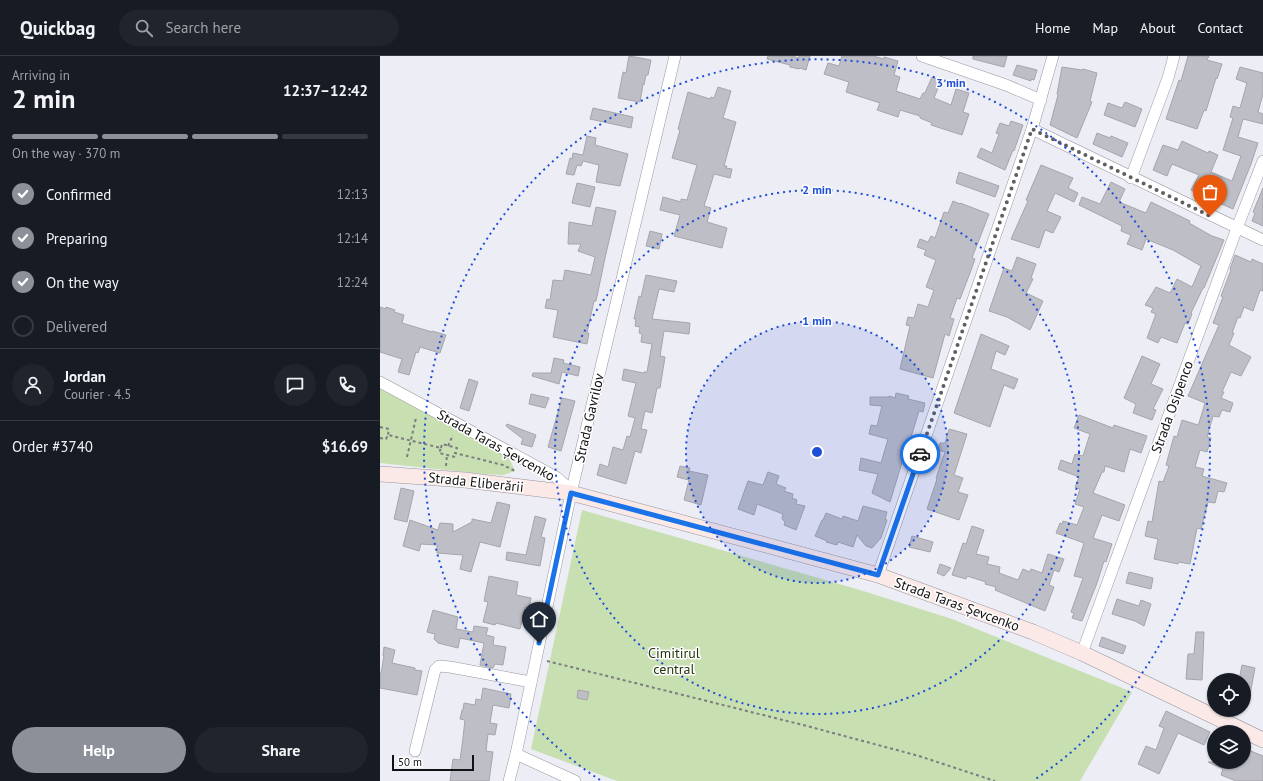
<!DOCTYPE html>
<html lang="en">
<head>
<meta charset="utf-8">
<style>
  :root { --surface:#171b24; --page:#20242c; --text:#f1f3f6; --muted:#9ea1a6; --line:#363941; --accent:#8c9099 }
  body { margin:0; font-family:"PT Sans",sans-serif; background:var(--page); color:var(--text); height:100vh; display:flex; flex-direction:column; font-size:15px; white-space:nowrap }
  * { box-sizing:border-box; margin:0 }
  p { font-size:13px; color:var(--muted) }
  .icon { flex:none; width:22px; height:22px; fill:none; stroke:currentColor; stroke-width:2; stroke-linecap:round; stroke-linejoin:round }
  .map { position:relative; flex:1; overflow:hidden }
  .panel { display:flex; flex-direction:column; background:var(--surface); width:380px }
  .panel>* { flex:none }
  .tools { position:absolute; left:827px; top:617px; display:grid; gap:8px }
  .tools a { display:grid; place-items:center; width:44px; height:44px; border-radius:50%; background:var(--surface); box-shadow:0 1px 3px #0004; font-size:20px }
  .scale { position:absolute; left:12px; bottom:10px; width:82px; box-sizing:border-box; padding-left:4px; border:2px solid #121214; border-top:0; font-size:11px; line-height:14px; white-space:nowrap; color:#121214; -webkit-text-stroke:3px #fff; paint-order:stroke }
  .pin { position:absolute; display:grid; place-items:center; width:34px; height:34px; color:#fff; margin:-41px -17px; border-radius:50% 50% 50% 0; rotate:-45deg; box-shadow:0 0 4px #0007 }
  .pin .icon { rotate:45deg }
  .courier { position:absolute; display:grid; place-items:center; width:40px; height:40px; margin:-20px; border:3px solid #1a73e8; border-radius:50%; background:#fff; color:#222; box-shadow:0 1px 5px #0007 }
  .headline em { font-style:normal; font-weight:800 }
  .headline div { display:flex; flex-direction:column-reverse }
  .headline { display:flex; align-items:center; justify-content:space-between; height:68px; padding:0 12px }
  h1 { font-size:26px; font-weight:800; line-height:30px }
  .bar { display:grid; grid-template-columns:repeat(4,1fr); gap:6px 4px; align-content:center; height:48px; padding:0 12px }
  .bar i { height:5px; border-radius:3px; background:var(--line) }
  .bar .on { background:var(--accent) }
  .bar p { grid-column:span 4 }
  .line { display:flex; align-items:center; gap:10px; padding:0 12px; border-top:1px solid var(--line) }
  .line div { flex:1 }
  .round { display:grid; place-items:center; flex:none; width:42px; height:42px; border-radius:21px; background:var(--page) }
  ol { padding:0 12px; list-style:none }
  li { display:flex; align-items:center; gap:12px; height:44px }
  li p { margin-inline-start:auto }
  li .icon { padding:4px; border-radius:50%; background:var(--accent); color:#fff; stroke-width:4 }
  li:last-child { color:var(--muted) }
  li i { width:22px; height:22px; border:2px solid var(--line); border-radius:50% }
  .cta { display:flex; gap:8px; margin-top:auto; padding:8px 12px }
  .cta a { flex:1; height:46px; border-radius:24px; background:var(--accent); color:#fff; font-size:16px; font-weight:800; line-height:46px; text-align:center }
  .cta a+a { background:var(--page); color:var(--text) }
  header { display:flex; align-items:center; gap:24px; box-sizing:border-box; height:56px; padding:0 20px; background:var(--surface); border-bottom:1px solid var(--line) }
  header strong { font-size:19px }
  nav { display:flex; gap:22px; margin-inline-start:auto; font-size:14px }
  .search { width:280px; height:36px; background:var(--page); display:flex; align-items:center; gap:10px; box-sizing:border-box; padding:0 14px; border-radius:22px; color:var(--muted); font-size:15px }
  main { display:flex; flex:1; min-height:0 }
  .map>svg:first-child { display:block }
  .green { fill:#c7dfb1 }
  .building { fill:#bebec6; stroke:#a6a5ad }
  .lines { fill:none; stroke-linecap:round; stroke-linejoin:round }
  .street-casing { stroke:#97979f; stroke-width:12 }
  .secondary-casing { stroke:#97979f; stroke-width:16 }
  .path { stroke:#7c7c81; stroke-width:2; stroke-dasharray:3 3; stroke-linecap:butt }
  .street { stroke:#fff; stroke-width:11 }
  .secondary { stroke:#fae9e6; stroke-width:15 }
  .done { stroke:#5f5f63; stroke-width:4; stroke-dasharray:0 7.2 }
  .route { stroke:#1a73e8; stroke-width:5 }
  .ring { fill:none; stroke:#1d4ed8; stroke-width:2; stroke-dasharray:2 4 }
  .labels { text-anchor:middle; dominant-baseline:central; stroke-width:3; stroke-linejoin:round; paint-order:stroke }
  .street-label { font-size:14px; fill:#121214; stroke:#fff }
  .park-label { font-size:14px; fill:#26380f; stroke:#fff }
  .centre { fill:#1d4ed8; stroke:#fff; stroke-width:2 }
  .ring-label { font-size:12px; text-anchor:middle; font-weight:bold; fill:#1d4ed8; stroke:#fff; stroke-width:3; stroke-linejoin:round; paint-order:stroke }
</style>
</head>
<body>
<header>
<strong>Quickbag</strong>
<div class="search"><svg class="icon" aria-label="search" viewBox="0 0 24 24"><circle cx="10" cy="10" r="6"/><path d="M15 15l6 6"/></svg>Search here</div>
<nav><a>Home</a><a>Map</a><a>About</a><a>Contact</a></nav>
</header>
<main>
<section class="panel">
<div class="headline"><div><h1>2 min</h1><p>Arriving in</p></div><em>12:37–12:42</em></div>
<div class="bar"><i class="on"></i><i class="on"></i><i class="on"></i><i></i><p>On the way · 370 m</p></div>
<ol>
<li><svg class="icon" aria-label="check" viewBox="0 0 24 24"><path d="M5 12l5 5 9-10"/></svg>Confirmed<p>12:13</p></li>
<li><svg class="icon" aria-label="check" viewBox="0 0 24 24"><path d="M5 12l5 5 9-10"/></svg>Preparing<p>12:14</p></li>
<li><svg class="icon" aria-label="check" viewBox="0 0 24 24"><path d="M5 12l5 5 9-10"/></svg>On the way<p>12:24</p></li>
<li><i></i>Delivered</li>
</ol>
<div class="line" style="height:72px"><a class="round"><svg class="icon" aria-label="person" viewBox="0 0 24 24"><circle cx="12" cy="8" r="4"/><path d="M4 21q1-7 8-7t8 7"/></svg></a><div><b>Jordan</b><p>Courier · 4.5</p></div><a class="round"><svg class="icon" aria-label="chat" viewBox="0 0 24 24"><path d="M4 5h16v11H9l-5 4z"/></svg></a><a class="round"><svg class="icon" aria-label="phone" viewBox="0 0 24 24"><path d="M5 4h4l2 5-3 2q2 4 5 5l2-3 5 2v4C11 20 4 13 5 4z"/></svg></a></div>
<div class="line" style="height:52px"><div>Order #3740</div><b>$16.69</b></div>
<div class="cta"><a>Help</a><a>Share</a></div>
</section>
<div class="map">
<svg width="883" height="725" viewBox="0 0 883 725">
  <rect width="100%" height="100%" fill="#ededf5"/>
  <g class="green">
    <polygon points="0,332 129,402 135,415 123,419 104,418 0,407"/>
    <polygon points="202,454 480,534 572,563 752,636 700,725 237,725 151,693"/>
  </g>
  <g class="building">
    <polygon points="249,0 271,4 268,19 266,19 264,29 263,28 260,46 238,42 243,16 246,17"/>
    <polygon points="388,0 412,0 419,2 419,0 430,0 426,14 420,12 419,13 410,11 410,9 387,3"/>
    <polygon points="462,0 493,0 504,3 504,1 518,5 514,19 520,21 516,35 540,43 543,37 545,37 552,21 561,25 554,42 571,49 576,33 589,37 583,56 589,58 582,79 551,69 552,67 540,62 540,60 520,54 518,61 497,54 500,47 466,36 469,26 444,18 448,7 459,10"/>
    <polygon points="593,0 627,0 624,11 593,3"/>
    <polygon points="808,0 829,0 827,4 842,8 837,23 836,22 826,55 824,54 817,73 786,63 799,24 801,25"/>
    <polygon points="637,9 657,14 654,24 651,23 651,25 633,19"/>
    <polygon points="682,11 702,14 703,13 717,17 710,45 712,46 697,82 670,69 678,39 677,38"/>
    <polygon points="860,11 883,17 883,38 878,56 883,58 883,68 863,63 858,81 878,87 871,108 853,153 830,143 829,144 811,134 819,119 792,108 787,120 773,114 783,89 798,94 802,85 828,97 829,95 838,99 831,116 852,125 861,100 843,94 853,62 850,61 853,50 860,52 867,27 856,23"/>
    <polygon points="338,31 351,35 343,62 356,66 344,110 347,110 346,112 352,113 350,122 334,118 324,150 331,152 327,166 347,172 342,192 294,180 300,159 280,154 283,141 301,146 301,143 307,144 317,109 292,102 300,74 298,73 308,36 330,43 331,41 334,42"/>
    <polygon points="745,46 762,53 755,71 724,59 728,47 742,52"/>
    <polygon points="213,52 253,61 251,72 210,63"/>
    <polygon points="631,65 643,69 634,95 633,94 625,114 597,101 601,92 612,97 619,78 616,77 620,67 629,70"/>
    <polygon points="717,77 730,82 731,80 748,87 742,101 713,88"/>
    <polygon points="207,80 216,82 215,89 248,98 240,130 216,126 219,109 203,105 201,110 197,109 194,119 186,118 190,102 192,103 193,97 203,99"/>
    <polygon points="661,109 693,122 688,132 698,137 694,146 675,137 667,155 681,161 673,177 665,174 659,192 631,183 648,145 646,144"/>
    <polygon points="579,116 619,130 615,141 576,127"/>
    <polygon points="731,126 745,133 739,146 766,157 771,146 810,165 809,167 832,180 844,184 824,232 823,232 811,257 812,258 808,268 805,267 797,287 781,281 778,287 767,282 776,258 771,256 773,252 765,249 776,231 790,237 797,223 812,231 821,210 793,194 766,183 762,194 747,188 751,179 741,175 742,170 699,149 702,141 720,148"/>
    <polygon points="197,127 215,131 210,151 192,147"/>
    <polygon points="883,132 883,170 872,165 875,157 873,156"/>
    <polygon points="573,145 580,148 580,147 609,158 592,202 595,203 590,217 580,243 577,242 570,262 574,263 569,280 565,278 553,322 520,313 530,270 526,269 528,261 534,262 538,248 548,251 554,234 546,231 556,204 544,199 546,194 537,191 540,183 548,186 551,180 555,182 564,156 568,157"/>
    <polygon points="216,151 236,155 225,202 216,245 214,245 207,277 209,277 207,288 173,281 178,254 165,252 167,243 170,244 173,224 183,225 185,214 211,219 215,201 198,195 201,188 188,188 189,166 212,170"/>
    <polygon points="270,175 282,178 279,193 266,190"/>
    <polygon points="855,199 871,206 872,203 883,208 883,235 880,234 873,255 864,251 860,262 858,261 852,277 854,277 849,289 871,301 861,320 851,316 842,336 844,336 841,342 853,347 850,356 842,354 839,361 833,360 827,381 831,382 827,396 820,394 815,411 824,413 822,420 847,427 844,436 838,435 835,447 828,446 821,473 817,472 810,508 799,506 798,508 774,503 778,483 765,480 768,465 772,466 779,425 783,426 789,410 786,409 794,380 797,381 802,364 818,369 819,367 825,347 808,340 839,269 833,267 843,241 841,240 851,214 850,213"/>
    <polygon points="637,201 656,208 651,222 653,223 646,237 663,245 650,274 627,261 609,255 624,212 632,215"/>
    <polygon points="266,219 297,225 294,236 279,233 272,263 310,267 309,278 284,275 280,300 285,301 280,332 277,332 272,357 265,355 261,373 267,374 261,397 255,395 246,428 217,419 220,408 228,411 233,391 243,394 247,380 250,381 255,362 248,360 256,327 242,324 244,313 263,317 264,316 267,316 272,288 261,286 262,278 259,277 260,271 255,270 256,263 254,263 259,240 261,241"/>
    <polygon points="0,251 6,253 6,251 15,254 14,256 24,259 22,267 52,276 52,275 66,279 60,297 40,291 38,297 36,296 29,319 18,316 22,303 0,296"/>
    <polygon points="601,278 629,290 625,299 616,295 611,313 638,323 634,333 624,329 610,371 574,357"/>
    <polygon points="762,300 780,308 771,328 783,333 773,353 776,354 772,364 753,357 756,348 744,342"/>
    <polygon points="174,302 184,304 183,307 200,311 198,320 182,316 179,328 152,320 153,317 171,317"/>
    <polygon points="89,323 98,326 89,355 80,352"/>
    <polygon points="516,337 529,340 528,343 545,347 543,356 539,355 531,381 536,384 534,392 527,390 510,446 492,437 498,418 479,414 481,402 501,407 508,383 489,378 491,369 497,370 502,350 490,349 490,341 509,341 509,340 515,342"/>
    <polygon points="151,338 169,342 165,352 149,348"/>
    <polygon points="182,342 195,345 181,395 168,391"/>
    <polygon points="699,359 733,372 734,369 767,380 761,397 750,393 744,416 725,410 724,416 722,416 713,437 745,449 739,465 722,459 713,482 732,488 726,506 724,505 717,527 702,565 692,562 694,557 691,556 703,522 694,520 704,487 676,477 680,467 682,468 683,465 697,469 704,451 695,448 700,433 695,431 699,421 678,413 681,404 692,408 695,398 703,400 710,378 694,372"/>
    <polygon points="127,368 156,379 152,391 141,388 143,383 126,370"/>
    <polygon points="569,373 587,378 574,419 583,422 578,436 588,439 579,464 547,453 557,423 556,422 565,396 558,394 560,387 565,387"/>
    <polygon points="300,410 310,412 309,415 328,419 321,449 304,444 309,424 297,421"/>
    <polygon points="388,416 399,420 396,428 406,432 404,435 413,438 412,442 417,444 416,448 425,450 416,474 404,469 405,466 402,463 403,458 377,448 374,459 358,453 368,425 383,429"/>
    <polygon points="21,432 34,435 27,466 14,463"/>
    <polygon points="117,446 130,449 120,491 100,486 91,516 80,513 83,499 57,497 57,489 41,488 39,495 23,490 30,464 58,474 60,467 73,468 73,476 92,466 92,463 111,467"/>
    <polygon points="483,450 507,456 505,463 507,464 501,482 492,492 486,490 477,479 473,491 458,486 457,489 446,486 447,485 435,480 442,464 443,464 446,457 462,463 463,460 478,465"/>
    <polygon points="155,460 166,463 161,481 165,482 160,510 126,504 127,496 146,499"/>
    <polygon points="592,470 604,474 596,498 609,501 607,508 620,511 619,517 638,524 643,513 650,516 651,513 662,517 668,498 684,503 679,516 674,514 669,529 674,531 665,555 615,534 616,531 605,528 606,526 587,520 586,523 572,519 583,487 586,488"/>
    <polygon points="532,480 553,486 550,496 529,491"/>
    <polygon points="560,508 571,512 564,520 557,517"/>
    <polygon points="749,516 773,522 771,533 746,527"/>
    <polygon points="109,520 138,526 136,539 151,542 149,552 145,551 140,573 116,567 115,569 103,566 108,546 104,545"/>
    <polygon points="737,543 759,550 761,544 771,548 764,570 755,565 732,558"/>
    <polygon points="53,554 78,561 76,573 93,576 94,570 108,572 106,579 114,581 113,589 126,591 123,609 115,608 113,612 100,609 104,587 80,582 78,592 58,587 54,583 55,578 47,576"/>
    <polygon points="816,576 824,576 822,624 806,623 808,598 814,598"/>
    <polygon points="722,581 746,590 743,598 719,590"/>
    <polygon points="4,591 15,594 12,607 35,612 35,614 42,615 37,639 0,632 0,617 1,617 4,600 3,600"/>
    <polygon points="862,609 875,612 868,649 864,648 864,624 859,624"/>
    <polygon points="103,632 131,638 129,652 113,649 110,667 117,668 115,679 108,678 106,695 113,696 109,725 70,725 73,703 80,704 82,690 85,664 80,663 82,654 83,654 84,647 95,649 96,643 101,644"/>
    <polygon points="198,634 209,636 207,644 197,642"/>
    <polygon points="786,655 830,676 824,689 798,677 779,718 758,708 766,690 776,694 784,672 779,670"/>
    <polygon points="866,693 883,700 883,725 856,725 841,719 843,713 828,706 864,706 864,699"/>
  </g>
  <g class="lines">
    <g class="street-casing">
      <g id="street">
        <polyline points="542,0 626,29 661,44"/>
        <polyline points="652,73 883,184"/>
        <polyline points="751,122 788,22 794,0"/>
        <polyline points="0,326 176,421 184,428 191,437"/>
        <polyline points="498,519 652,73 673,0"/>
        <polyline points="702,597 857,172 883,105"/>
        <polyline points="35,695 55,614 59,610 70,611 151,626"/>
        <polyline points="136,698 195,725"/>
        <polyline points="129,725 136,698 191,437 295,0"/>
      </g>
    </g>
    <g class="secondary-casing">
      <polyline id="secondary" points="0,418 85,424 191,437 498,519 653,576 702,597 883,684"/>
    </g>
    <g class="path">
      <polyline points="0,371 9,373 8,379"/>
      <polyline points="0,382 6,383 8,379 61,392 59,397 75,401 75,397 123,409 135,415"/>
      <polyline points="68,390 73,379"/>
      <polyline points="61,392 62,388 77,392 75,397"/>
      <polyline points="27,401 36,362"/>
      <polyline points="66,410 67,399"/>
      <polyline points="167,605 427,670 539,700 615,725"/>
    </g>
    <use href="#street" class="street"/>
    <use href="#secondary" class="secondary"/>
  </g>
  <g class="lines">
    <polyline class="done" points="540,398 652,73 830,160"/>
    <polyline class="route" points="159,587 191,437 498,519 540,398"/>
  </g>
  <circle cx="437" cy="396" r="131" fill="#1d4ed8" fill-opacity=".12"/>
  <g class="ring">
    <circle cx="437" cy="396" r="131"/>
    <circle cx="437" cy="396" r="262"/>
    <path d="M220 724A393 393 0 1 1 654 724"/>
  </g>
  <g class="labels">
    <g class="street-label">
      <text transform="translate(792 351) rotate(-70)">Strada Osipenco</text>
      <text transform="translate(209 362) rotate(-77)">Strada Gavrilov</text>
      <text transform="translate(116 389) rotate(29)">Strada Taras Șevcenko</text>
      <text transform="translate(96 426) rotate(6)">Strada Eliberării</text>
      <text transform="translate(577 548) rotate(20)">Strada Taras Șevcenko</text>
    </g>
    <g class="park-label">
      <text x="294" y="597">Cimitirul<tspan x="294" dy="16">central</tspan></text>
    </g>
  </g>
  <circle cx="437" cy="396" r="6" class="centre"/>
  <g class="ring-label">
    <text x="571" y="31">3 min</text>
    <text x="437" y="138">2 min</text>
    <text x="437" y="269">1 min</text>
  </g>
</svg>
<div class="tools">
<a><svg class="icon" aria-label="locate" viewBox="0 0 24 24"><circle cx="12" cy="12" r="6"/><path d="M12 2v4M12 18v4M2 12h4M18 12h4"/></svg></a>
<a><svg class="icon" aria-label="layers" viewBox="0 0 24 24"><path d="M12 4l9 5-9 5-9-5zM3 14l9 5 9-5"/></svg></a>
</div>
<div class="scale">50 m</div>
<div class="pin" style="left:830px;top:160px;background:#ea580c"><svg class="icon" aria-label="bag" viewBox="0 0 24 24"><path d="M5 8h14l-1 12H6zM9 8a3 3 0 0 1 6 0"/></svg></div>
<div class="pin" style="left:159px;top:587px;background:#1f2937"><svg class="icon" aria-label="home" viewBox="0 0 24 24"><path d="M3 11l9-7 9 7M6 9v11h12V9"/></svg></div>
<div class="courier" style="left:540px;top:398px"><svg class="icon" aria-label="car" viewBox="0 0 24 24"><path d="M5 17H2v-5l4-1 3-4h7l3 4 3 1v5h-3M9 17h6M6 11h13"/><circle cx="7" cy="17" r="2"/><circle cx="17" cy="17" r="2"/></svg></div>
</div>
</main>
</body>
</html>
